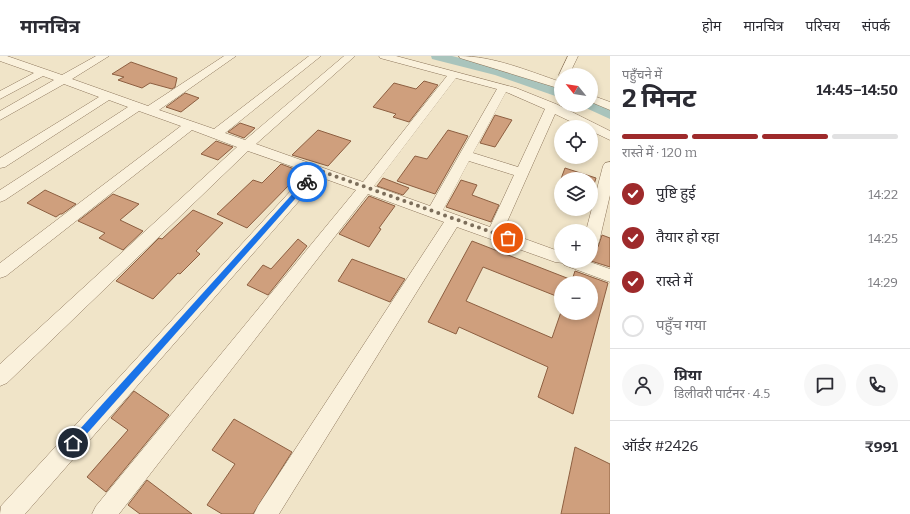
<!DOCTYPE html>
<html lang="hi">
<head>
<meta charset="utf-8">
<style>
  :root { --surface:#fff; --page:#f7f7f7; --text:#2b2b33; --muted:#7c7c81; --line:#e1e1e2; --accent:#9e2a2b }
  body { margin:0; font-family:Bitter,"Noto Sans Devanagari",serif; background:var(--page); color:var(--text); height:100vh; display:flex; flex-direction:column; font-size:15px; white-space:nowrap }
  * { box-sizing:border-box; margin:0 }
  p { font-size:13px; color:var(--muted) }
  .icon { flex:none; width:22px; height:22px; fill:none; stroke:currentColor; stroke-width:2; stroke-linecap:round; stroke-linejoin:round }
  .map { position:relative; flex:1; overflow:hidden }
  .panel { display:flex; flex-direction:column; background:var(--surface); width:300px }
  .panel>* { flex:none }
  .needle { width:26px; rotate:300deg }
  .tools { position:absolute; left:554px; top:12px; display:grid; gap:8px }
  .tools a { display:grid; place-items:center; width:44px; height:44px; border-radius:50%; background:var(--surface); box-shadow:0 2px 6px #0003; font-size:20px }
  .pin { position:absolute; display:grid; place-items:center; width:34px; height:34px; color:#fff; margin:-17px; border:2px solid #fff; border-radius:50%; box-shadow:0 1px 4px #0007 }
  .courier { position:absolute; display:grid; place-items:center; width:40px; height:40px; margin:-20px; border:3px solid #1a73e8; border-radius:50%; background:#fff; color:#222; box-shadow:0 1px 5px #0007 }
  .overview em { font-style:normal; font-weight:700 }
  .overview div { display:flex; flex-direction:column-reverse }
  .overview { display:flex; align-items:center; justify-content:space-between; height:68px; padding:0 12px }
  h1 { font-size:26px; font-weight:700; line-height:30px }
  .bar { display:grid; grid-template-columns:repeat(4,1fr); gap:6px 4px; align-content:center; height:48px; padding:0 12px }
  .bar i { height:5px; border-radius:3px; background:var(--line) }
  .bar .on { background:var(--accent) }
  .bar p { grid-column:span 4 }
  .line { display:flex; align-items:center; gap:10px; padding:0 12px; border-top:1px solid var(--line) }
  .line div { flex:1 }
  .round { display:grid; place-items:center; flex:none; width:42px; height:42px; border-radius:21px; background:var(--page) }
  ol { padding:0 12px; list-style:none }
  li { display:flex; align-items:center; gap:12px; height:44px }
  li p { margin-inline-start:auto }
  li .icon { padding:4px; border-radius:50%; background:var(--accent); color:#fff; stroke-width:4 }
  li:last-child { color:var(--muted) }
  li i { width:22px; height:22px; border:2px solid var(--line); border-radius:50% }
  header { display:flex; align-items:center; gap:24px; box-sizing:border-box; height:56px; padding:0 20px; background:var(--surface); border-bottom:1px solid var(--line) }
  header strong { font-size:19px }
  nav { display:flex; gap:22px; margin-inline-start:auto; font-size:14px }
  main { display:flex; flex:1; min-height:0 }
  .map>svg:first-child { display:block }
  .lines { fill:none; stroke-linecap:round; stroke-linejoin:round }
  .canal { fill:#a9c4bc; fill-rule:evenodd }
  .building { fill:#cf9f7d; stroke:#8d5f41; fill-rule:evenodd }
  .street-casing { stroke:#8d765c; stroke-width:1 }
  .street { fill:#faf1dc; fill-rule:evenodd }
  .route { fill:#1a73e8 }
  .done { stroke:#7c6e5b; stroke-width:4; stroke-dasharray:0 7.2 }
</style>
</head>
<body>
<header>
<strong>मानचित्र</strong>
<nav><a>होम</a><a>मानचित्र</a><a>परिचय</a><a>संपर्क</a></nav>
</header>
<main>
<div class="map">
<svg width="610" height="458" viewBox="0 0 610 458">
  <rect width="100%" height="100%" fill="#f0e4c8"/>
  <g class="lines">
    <g class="canal">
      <polygon points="431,0 452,0 505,13 561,33 561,42 495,19 432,3"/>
      <polygon points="591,45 610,53 610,63 586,52 584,49 591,49"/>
    </g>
  </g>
  <g class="building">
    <polygon points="131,6 177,22 175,31 172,33 150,27 142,32 118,24 124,21 112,18"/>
    <polygon points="424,25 438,29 409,66 393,61 396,58 373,51 394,27 416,33"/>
    <polygon points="185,37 199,42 181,56 166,51"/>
    <polygon points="495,59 512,64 495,91 480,87"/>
    <polygon points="240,67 255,72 244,82 228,76"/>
    <polygon points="318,74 351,85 328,110 292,99"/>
    <polygon points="448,74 468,80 435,138 397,125 415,100 427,103"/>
    <polygon points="216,85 233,91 218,104 201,98"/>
    <polygon points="281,108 305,117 295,127 292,126 247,172 217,158 253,124 262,127"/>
    <polygon points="565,112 596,122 591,138 591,123 561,123 561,141 555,139"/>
    <polygon points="383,122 409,132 403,139 377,130"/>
    <polygon points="461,124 477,129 472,139 499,149 491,166 446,151"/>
    <polygon points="45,134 76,148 62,158 60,158 56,161 27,147"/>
    <polygon points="113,138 139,148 120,164 143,175 123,194 99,182 105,177 78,165"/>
    <polygon points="369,140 395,150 379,172 381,173 369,191 339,178"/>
    <polygon points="193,154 223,167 196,195 200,198 180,218 178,217 153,243 116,225 159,182 162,183"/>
    <polygon points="602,179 610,182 610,211 591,205 591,193 598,191"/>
    <polygon points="298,183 307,190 268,239 247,229 263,209 271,213"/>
    <path d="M 472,185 L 572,224 L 575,215 L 608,227 L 573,358 L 538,341 L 548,311 L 459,271 L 456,278 L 428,266 ZM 483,211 L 561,242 L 561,227 L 591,227 L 591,257 L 561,256 L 552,282 L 466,245 Z"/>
    <polygon points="352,203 405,223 390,246 338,225"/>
    <polygon points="134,335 169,359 106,436 87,421 128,374 111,362"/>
    <polygon points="234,363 292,396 253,458 222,458 207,449 235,408 212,394"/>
    <polygon points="575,391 610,408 610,458 561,458"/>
    <polygon points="147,424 192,458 140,458 128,449"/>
  </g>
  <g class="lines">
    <g class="street-casing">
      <g id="street">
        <path d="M 0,0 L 7,0 L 62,19 L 96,0 L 109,0 L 72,23 L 148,50 L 224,0 L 236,0 L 159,54 L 214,73 L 309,0 L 321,0 L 225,77 L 245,84 L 344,0 L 355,0 L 256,88 L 363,126 L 447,20 L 380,2 L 379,0 L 396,0 L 516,32 L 556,48 L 610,75 L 610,84 L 591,75 L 591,71 L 582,71 L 555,58 L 503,175 L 561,196 L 561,205 L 587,205 L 610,213 L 610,226 L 564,209 L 563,207 L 555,206 L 457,171 L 279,458 L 254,458 L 258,450 L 444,166 L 368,138 L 119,458 L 92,458 L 96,450 L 356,134 L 320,121 L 25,458 L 0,458 L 1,450 L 308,116 L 248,95 L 7,327 L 0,330 L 0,308 L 237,91 L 192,74 L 6,220 L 0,222 L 0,207 L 181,70 L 139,55 L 5,144 L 0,146 L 0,134 L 128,51 L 109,44 L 5,111 L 0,112 L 0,102 L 99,41 L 64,28 L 0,64 L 0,55 L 54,24 L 43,20 L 0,43 L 0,35 L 34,17 L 0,5 ZM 456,22 L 497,33 L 430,150 L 374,130 ZM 506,36 L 545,53 L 518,111 L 473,97 ZM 469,105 L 514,119 L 490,171 L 443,154 Z"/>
        <path d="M 459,0 C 494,0 528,15 561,26 L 561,33 L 460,2 Z"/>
        <polygon points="568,0 578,0 569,19 561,19 560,21 559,19"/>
        <polygon points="591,39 610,46 610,54 591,46"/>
        <polygon points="610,106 610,139 599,186 597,190 591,192 591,175 586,175 603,110 605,107"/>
      </g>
    </g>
    <use href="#street" class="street"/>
  </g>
  <polygon class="route" points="305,124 310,126 76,390 70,390 69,387 70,384"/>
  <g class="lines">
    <polyline class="done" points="307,126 318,114 508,182"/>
  </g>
</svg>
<div class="tools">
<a><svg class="needle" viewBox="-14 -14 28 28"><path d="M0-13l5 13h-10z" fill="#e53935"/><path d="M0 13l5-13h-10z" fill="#7c7c81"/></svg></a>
<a><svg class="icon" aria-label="locate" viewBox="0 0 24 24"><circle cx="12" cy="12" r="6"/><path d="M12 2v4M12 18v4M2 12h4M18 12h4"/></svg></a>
<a><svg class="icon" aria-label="layers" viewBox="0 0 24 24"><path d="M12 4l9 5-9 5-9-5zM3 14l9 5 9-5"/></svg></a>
<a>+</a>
<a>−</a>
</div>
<div class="pin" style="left:508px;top:182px;background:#ea580c"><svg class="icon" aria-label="bag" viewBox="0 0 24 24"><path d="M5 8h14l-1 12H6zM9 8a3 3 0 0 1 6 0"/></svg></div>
<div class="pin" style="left:73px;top:387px;background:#1f2937"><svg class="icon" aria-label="home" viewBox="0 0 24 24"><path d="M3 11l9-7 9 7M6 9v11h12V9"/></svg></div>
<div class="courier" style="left:307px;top:126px"><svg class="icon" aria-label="bike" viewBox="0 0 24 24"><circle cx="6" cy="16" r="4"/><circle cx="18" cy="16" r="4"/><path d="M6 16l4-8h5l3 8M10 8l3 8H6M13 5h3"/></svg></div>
</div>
<section class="panel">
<div class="overview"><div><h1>2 मिनट</h1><p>पहुँचने में</p></div><em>14:45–14:50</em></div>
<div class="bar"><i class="on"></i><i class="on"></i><i class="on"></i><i></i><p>रास्ते में · 120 m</p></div>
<ol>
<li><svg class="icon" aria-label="check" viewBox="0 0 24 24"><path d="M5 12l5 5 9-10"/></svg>पुष्टि हुई<p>14:22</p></li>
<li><svg class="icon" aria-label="check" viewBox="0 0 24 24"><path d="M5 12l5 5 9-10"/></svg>तैयार हो रहा<p>14:25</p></li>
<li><svg class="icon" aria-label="check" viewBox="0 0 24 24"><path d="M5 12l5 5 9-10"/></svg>रास्ते में<p>14:29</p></li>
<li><i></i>पहुँच गया</li>
</ol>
<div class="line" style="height:72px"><a class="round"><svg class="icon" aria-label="person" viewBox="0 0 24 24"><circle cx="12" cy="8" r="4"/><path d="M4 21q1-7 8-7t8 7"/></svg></a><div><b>प्रिया</b><p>डिलीवरी पार्टनर · 4.5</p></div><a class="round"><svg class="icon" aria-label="chat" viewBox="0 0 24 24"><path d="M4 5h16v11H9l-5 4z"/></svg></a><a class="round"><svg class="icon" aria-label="phone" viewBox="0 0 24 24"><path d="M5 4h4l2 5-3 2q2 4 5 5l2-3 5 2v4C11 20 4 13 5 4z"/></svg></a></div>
<div class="line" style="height:52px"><div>ऑर्डर #2426</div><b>₹991</b></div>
</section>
</main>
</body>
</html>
